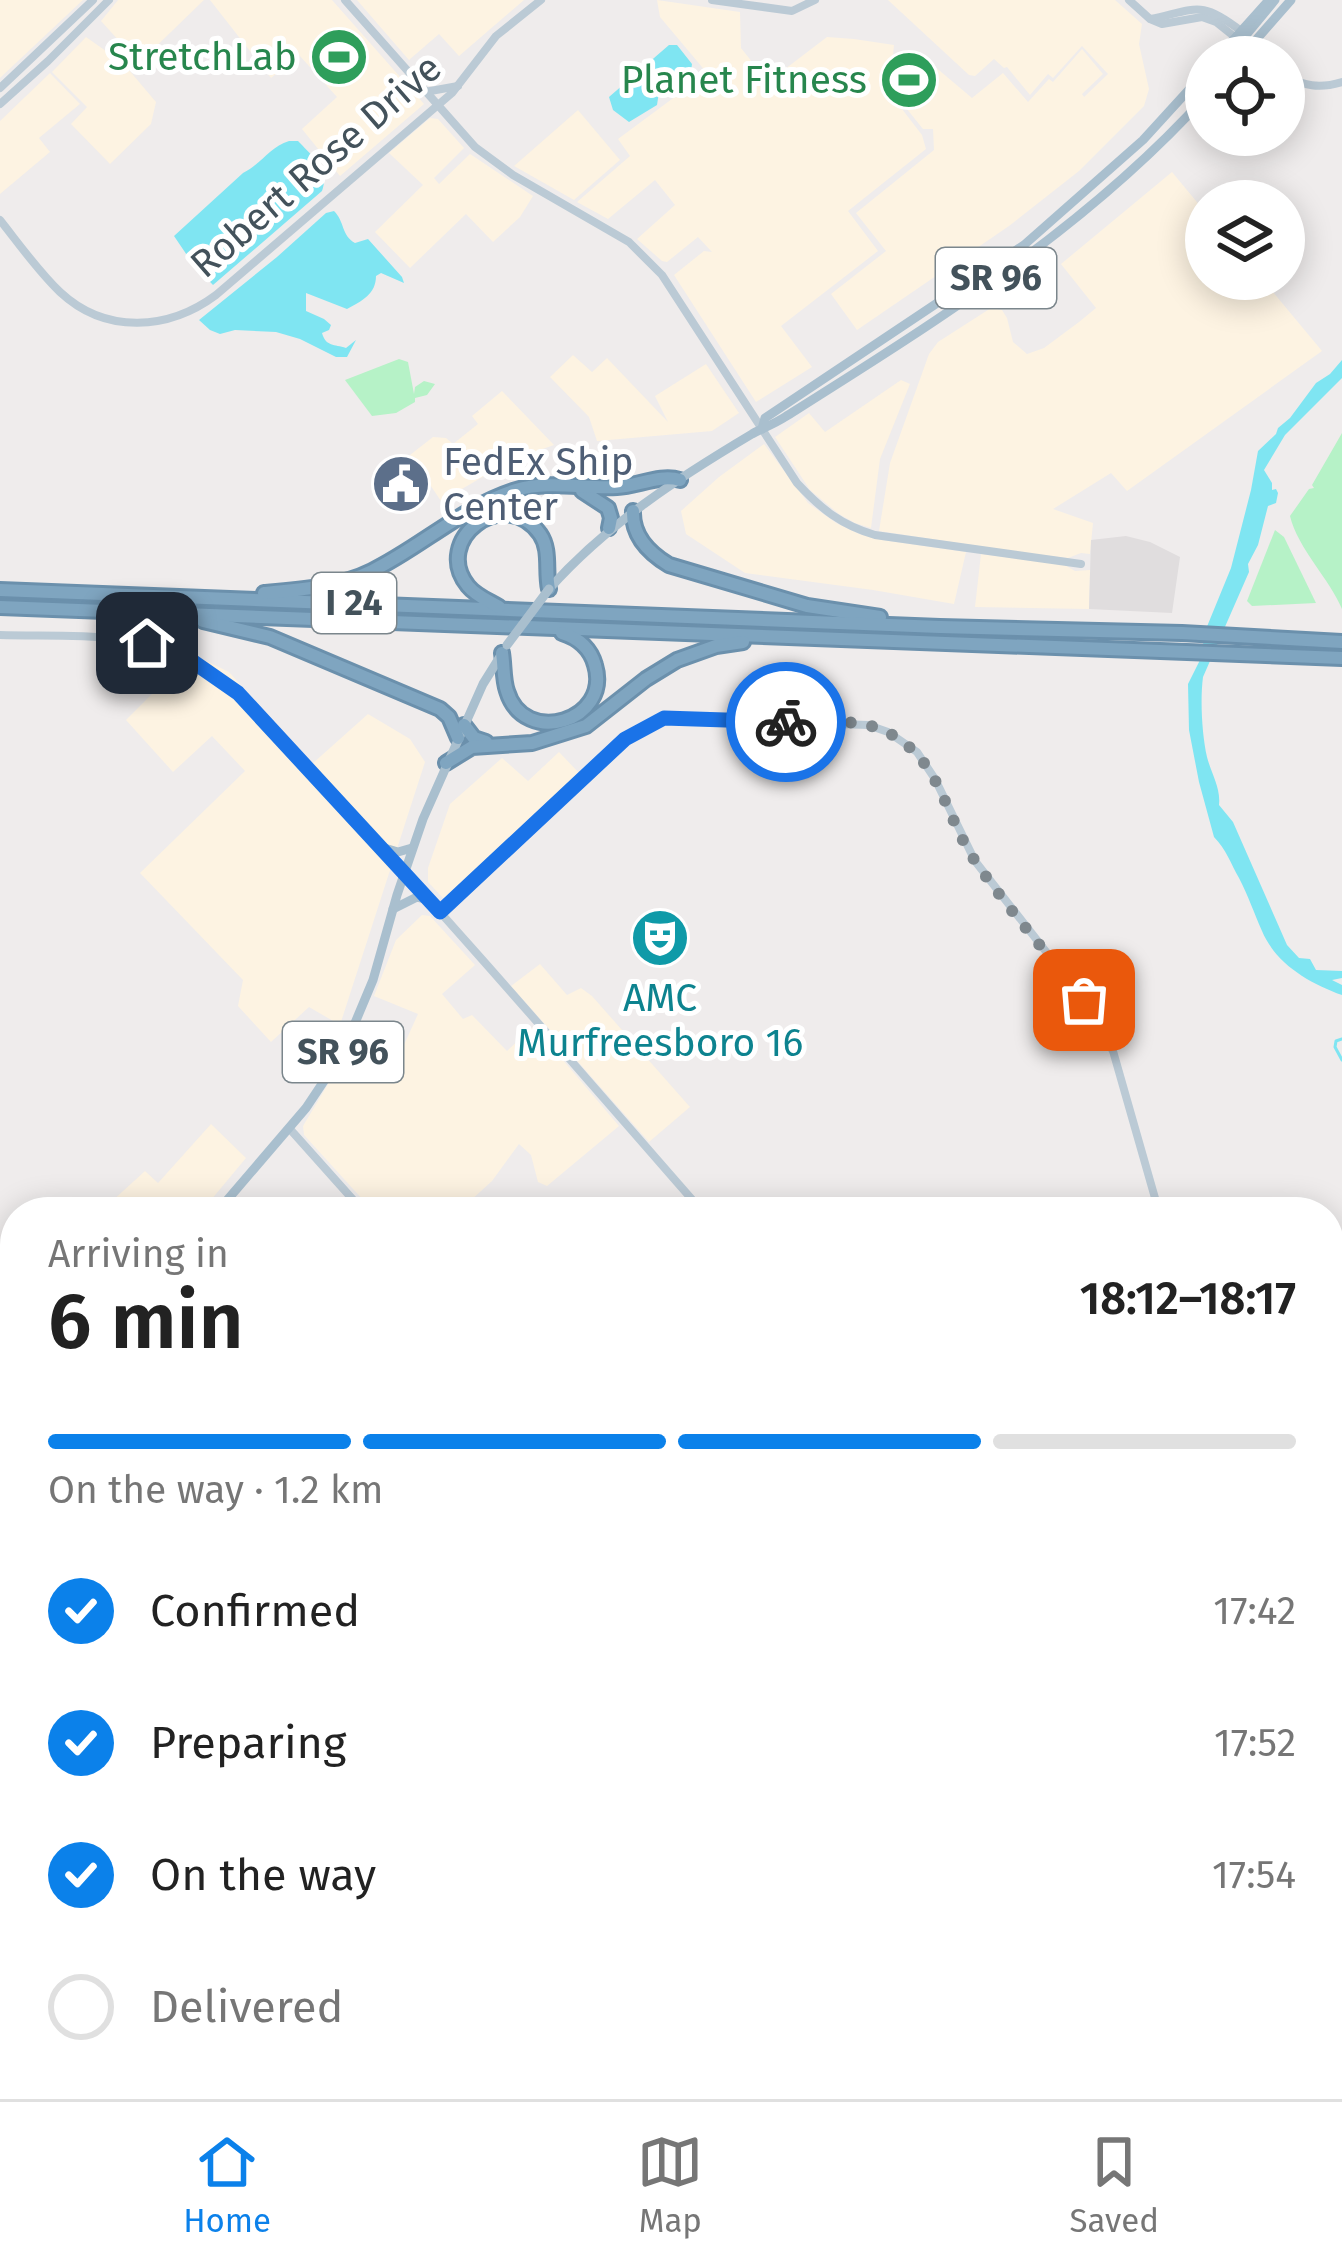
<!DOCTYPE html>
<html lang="en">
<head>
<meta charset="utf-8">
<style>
  :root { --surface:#fff; --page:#f6f6f6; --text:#222; --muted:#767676; --line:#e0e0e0; --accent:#0b81ea }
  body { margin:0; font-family:"Fira Sans",sans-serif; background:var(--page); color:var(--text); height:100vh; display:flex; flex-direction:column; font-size:45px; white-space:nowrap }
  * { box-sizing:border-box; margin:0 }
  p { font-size:39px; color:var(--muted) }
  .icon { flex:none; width:66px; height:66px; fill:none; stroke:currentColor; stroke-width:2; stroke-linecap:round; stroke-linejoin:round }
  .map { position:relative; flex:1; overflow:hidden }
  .panel { position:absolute; left:0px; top:1197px; width:1344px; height:903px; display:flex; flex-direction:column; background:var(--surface); border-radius:48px 48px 0 0; box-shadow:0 6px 30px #0003 }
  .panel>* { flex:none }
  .buttons { position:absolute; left:1185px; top:36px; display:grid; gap:24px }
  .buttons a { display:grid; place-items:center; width:120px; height:120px; border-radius:50%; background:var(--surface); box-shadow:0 6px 30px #0003; font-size:60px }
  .pin { position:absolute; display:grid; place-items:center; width:102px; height:102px; color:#fff; margin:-51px; border-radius:24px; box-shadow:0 6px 18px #0006 }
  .courier { position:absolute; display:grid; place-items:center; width:120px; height:120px; margin:-60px; border:9px solid #1a73e8; border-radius:50%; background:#fff; color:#222; box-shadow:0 3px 15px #0007 }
  .overview em { font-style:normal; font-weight:600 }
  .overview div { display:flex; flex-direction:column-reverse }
  .overview { display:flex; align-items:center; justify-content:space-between; height:204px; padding:0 48px }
  h1 { font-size:78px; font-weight:600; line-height:90px }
  .bar { display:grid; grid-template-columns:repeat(4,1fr); gap:18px 12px; align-content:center; height:144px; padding:0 48px }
  .bar i { height:15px; border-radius:9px; background:var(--line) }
  .bar .current { background:var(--accent) }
  .bar p { grid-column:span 4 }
  ol { padding:0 48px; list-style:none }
  li { display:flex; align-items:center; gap:36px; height:132px }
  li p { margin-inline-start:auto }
  li .icon { padding:12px; border-radius:50%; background:var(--accent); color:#fff; stroke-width:4 }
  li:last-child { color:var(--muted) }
  li i { width:66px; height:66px; border:6px solid var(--line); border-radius:50% }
  .tab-bar { display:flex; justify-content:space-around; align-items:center; height:168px; border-top:3px solid var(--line); background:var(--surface); font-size:33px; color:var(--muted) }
  .tab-bar a { display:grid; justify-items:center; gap:6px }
  .tab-bar .current { color:var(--accent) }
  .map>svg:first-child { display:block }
  .commercial { fill:#fdf3e2 }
  .education { fill:#e0ddde }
  .green { fill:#b6f2c7 }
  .water { fill:#7fe5f2 }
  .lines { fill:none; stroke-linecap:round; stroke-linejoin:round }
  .stream { stroke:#7fe5f2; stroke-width:3 }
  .highway-casing { stroke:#6b90ac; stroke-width:18 }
  .secondary { stroke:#bbcad5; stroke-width:8 }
  .primary { stroke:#a9bfce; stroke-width:9 }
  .highway { stroke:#7fa5c0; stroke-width:12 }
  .primary-bridge { stroke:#a9bfce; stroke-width:9 }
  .done { stroke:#7f888e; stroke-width:12; stroke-dasharray:0 21.6 }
  .route { stroke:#1a73e8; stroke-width:15 }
  .labels { text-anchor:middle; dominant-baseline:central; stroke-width:10; stroke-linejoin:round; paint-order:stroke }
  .shield { fill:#fff; stroke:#7b868c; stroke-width:3 }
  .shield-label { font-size:36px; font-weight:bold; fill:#43525b }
  .leisure-label { font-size:39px; fill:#27864d; stroke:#fff; text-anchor:end }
  .street-label { font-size:39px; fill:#43525b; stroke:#fff }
  .service-label { font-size:39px; fill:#4e5e75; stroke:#fff; text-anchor:start }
  .culture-label { font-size:39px; fill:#0d838f; stroke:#fff }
</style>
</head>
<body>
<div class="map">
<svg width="1342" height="2099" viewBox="0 0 1342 2099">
  <rect width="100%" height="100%" fill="#efecec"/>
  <g class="commercial">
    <polygon points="0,0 83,0 0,78"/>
    <polygon points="118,0 204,0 139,63 101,21"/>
    <polygon points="210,0 332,0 424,104 340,176 302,129 337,97 299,55 271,78"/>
    <polygon points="357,0 524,0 459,56 439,34 409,60"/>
    <polygon points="657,0 740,12 741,48 768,82 827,37 854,39 894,45 893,55 927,60 972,98 1003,73 1028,102 1049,79 1053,82 1082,49 1103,74 1082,94 1084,97 1108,74 1082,46 1053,78 1048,74 1030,95 1007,67 1004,68 994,59 975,76 969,75 888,0 1115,0 1142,24 1139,44 1149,89 1144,106 1079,171 1009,226 857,330 831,294 886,251 856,213 934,150 933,129 923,129 886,83 885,87 922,135 926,149 848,211 878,251 781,326 812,367 756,402 674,275 704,251 712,252 698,237 667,262 662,261 637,239 675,205 655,180 608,219 577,202 630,156 618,139 707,73 660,17"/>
    <polygon points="86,37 123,63 156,102 151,124 110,164 71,124 87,107 52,72"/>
    <polygon points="50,73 80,104 39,138 50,152 0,194 0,121"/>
    <polygon points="578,110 620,160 574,200 514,166"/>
    <polygon points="430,118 438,119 464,148 434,178 439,184 470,154 533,196 520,217 493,242 466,214 410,268 375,232 423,185 389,153"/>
    <polygon points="1172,172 1206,213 1206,279 1262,279 1322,351 1127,491 1111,473 1053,509 1093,523 1090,554 1081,553 1068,558 1025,553 879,531 890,463 929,354 938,342 991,308 1002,310 1007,318 1013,342 1027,354 1044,348 1079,322 1096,308 1061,264"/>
    <polygon points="573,355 592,372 607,358 668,422 655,396 706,364 739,413 712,431 597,441 589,417 550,377"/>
    <polygon points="901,380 910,384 880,459 871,528 855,523 839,514 810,490 775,437 809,413 825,432"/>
    <polygon points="502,391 554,445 514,459 441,501 410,455 433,437 446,438 453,444 478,424 472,416"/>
    <polygon points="764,444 808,503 836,523 859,534 882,540 966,552 954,604 873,590 745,573 686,534 681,511 719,477"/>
    <polygon points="981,554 1065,565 1075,571 1090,570 1089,609 975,607"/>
    <polygon points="192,654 229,672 312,764 368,714 410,739 425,762 340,1025 309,1007 271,1042 238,1006 243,980 140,873 245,771 212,736 173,772 126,720"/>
    <polygon points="559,752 580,774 444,899 428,882 428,868 450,804 502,758 528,781"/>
    <polygon points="422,915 430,916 475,965 442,994 463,1019 472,1015 507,1051 534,1026 619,1126 547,1186 538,1182 531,1155 519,1144 492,1181 458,1212 374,1212 304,1135 303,1126 361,1029 403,1047 418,1014 374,996 396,940"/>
    <polygon points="540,964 567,995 581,988 592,996 690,1107 649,1142 511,986"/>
    <polygon points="211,1124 246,1158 201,1212 100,1212 145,1171 158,1183"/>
  </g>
  <polygon class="education" points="1126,536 1150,542 1180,557 1172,613 1089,609 1091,540"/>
  <g class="green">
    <polygon points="399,359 408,362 414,394 415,387 424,381 435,384 427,395 415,398 415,402 396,413 372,416 345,380"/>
    <path d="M 1342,433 L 1342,609 C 1329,578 1298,549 1290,516 L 1309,489 L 1314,488 L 1312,485 Z"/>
    <polygon points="1275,530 1284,537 1316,603 1252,606 1247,601"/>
  </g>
  <g class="water">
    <polygon points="669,45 677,45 692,64 691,71 659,92 657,105 629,122 613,110 609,97"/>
    <path d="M 289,141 L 298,141 C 312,156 330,169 322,191 L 213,285 L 193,264 L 174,236 L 243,173 C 261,164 270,147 289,141 Z"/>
    <path d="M 334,211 C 345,222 341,235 355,243 L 368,239 L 402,277 L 404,283 L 381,273 L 376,276 C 376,294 362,301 347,309 L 306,293 L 306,311 L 324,319 L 331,325 L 329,330 L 322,333 C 326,347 334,344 346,348 L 356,340 L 347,357 L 336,357 L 300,339 L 276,332 L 235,330 L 220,334 L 210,330 L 199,320 L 277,257 L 326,213 Z"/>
    <path d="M 1342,360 L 1342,378 L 1285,435 L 1264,470 L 1272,483 L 1272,490 L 1276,489 L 1278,493 L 1276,503 L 1268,506 L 1258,545 L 1248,564 L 1249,572 L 1203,677 C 1200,700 1202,735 1207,757 C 1211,773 1221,788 1219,805 L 1233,822 L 1287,945 L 1299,958 L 1310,959 L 1316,970 L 1342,971 L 1342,978 L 1332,980 L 1342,985 L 1342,995 C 1309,983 1276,964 1262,931 C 1254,913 1248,895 1239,878 C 1231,864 1226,849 1214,837 L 1199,782 L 1189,730 L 1188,684 L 1200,660 L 1206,629 L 1231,568 L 1251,490 L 1258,451 L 1276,434 L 1278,428 L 1290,418 L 1316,383 L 1330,374 Z"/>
  </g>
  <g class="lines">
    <polyline class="stream" points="1342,1039 1336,1041 1335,1047 1342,1060"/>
    <g class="highway-casing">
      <g id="highway">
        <polyline points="582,491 608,508 611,518 609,528"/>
        <path d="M 633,511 C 632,536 649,553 669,565 L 807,606 L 880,617"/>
        <polyline points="0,590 940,627 1182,633 1342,642"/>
        <path d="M 264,593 C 299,590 340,587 372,571 C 421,547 464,506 516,490 C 549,480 584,489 617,487 C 638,486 660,474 680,480"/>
        <polyline points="0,607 1342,658"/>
        <path d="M 499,607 C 489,601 476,596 468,586 C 431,540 504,484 540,534 C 551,550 545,570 549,589"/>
        <polyline points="203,621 270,637 440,709 449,717 458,738"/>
        <path d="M 502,653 C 504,665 503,680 507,691 C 524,748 612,721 595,665 C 590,647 578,638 562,633"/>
        <polyline points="464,725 474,738 486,742"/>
        <polyline points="446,763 472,747 532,743 586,726 646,679 677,660 716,646 743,642"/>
      </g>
    </g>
    <g class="secondary">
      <path d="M 345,0 L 475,147 L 513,175 L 629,242 L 662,275 L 797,483 C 821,509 841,525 875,535 L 1081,564"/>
      <polyline points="712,0 792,11 815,0"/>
      <polyline points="1129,0 1150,19 1162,24 1202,17 1216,22 1236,38"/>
      <path d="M 1151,19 C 1197,9 1201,0 1241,31"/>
      <polyline points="1250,45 1263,57"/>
      <path d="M 1284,75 C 1304,86 1319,89 1342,82"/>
      <polyline points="0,88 93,0"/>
      <polyline points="425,92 458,86"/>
      <polyline points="0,104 48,61 109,0"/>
      <path d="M 0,220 C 19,244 38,271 60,292 C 106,335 169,330 216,295 L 452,93 L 496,36 L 541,0"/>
      <path d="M 0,635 C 62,637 131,630 188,659 C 247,688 295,754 340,802 C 464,936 583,1075 703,1212"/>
      <polyline points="440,912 625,738 663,718 868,725 888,732 917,752 935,779 975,861 1087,1004 1113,1051 1159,1212"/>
      <polyline points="289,1128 364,1212"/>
      <polyline points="1329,1438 1342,1452"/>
      <polyline points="1329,1935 1342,1950"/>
      <polyline points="870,2085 874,2099"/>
    </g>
    <g class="primary">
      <polyline points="1244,42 1247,34 1275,0"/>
      <polyline points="1218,57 1269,0"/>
      <polyline points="1241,57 1291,0"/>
      <polyline points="762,429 765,418 1024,245 1143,140 1206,71"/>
      <path d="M 549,589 C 607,524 678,478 752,434 C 763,428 774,424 785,417 C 934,323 1087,228 1206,96"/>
      <polyline points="381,847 398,852 412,848"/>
      <polyline points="393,909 417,897 430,900"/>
      <polyline points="217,1212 306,1108 342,1054 373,980 397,895 423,819 483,684 503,652"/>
      <polyline points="0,1467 15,1450"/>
    </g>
    <use href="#highway" class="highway"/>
    <polyline class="primary-bridge" points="507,645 549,589"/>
  </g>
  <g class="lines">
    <path class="done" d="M 786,722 C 818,723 858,717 887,732 C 941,759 944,815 975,861 C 1008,909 1048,954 1084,1000"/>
    <polyline class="route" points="147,643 192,661 238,693 440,912 625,739 664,718 786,722"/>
  </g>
  <defs>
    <g id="stadium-disc" transform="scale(3)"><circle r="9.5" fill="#2e9e5b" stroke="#fff"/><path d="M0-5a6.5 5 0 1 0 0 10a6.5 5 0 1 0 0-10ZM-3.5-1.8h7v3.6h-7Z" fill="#fff"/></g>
    <g id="civic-disc" transform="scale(3)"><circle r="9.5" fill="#5c6f8a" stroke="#fff"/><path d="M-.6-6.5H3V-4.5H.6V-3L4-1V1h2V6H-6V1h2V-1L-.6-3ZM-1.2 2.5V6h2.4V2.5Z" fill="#fff"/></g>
    <g id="theatre-disc" transform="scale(3)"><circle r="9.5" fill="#0f9aa8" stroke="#fff"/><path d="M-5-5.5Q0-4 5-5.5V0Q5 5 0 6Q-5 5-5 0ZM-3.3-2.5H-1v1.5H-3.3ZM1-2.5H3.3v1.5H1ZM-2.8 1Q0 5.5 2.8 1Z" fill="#fff"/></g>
  </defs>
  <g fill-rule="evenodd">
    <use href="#stadium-disc" x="339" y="57"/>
    <use href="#stadium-disc" x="909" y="80"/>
    <use href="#civic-disc" x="401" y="484"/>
    <use href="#theatre-disc" x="660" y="938"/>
  </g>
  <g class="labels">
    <g class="shield">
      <rect x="936" y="248" width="120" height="60" rx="9"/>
      <rect x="312" y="573" width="84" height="60" rx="9"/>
      <rect x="283" y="1022" width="120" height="60" rx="9"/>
    </g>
    <g class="shield-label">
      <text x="996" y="278">SR 96</text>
      <text x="354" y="603">I 24</text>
      <text x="343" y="1052">SR 96</text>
    </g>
    <g class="leisure-label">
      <text x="297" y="57">StretchLab</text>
      <text x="867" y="80">Planet Fitness</text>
    </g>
    <g class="street-label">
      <text transform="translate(316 166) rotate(-41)">Robert Rose Drive</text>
    </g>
    <g class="service-label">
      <text x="443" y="462">FedEx Ship<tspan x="443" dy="45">Center</tspan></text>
    </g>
    <g class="culture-label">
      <text x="660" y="998">AMC<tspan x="660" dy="45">Murfreesboro 16</tspan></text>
    </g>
  </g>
</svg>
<div class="buttons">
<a><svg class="icon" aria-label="locate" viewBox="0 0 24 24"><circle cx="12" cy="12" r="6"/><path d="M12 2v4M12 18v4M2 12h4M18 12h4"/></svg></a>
<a><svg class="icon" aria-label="layers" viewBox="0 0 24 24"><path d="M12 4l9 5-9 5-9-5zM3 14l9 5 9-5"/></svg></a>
</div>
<div class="pin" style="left:1084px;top:1000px;background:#ea580c"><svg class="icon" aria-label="bag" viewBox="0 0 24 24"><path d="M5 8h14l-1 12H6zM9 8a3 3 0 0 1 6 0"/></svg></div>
<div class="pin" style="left:147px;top:643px;background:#1f2937"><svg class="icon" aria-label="home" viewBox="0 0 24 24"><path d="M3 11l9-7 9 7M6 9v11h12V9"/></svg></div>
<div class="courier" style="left:786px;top:722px"><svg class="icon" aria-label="bike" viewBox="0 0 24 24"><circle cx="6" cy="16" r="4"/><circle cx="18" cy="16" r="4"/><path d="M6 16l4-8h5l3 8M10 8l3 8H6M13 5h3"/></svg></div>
<section class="panel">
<div class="overview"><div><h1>6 min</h1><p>Arriving in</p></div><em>18:12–18:17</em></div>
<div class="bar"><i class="current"></i><i class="current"></i><i class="current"></i><i></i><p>On the way · 1.2 km</p></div>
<ol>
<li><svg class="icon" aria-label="check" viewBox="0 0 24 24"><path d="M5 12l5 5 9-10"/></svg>Confirmed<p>17:42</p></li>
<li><svg class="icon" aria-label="check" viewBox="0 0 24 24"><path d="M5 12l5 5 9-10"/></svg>Preparing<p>17:52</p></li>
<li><svg class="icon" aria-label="check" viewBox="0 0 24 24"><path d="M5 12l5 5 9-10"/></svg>On the way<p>17:54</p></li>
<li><i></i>Delivered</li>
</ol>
</section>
</div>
<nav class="tab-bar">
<a class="current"><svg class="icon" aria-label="home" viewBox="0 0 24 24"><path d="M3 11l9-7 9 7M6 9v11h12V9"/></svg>Home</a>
<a><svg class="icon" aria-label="map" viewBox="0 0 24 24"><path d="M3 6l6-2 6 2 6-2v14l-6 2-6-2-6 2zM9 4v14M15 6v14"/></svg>Map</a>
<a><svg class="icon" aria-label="saved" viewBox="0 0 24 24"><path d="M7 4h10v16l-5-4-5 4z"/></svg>Saved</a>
</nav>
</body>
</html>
